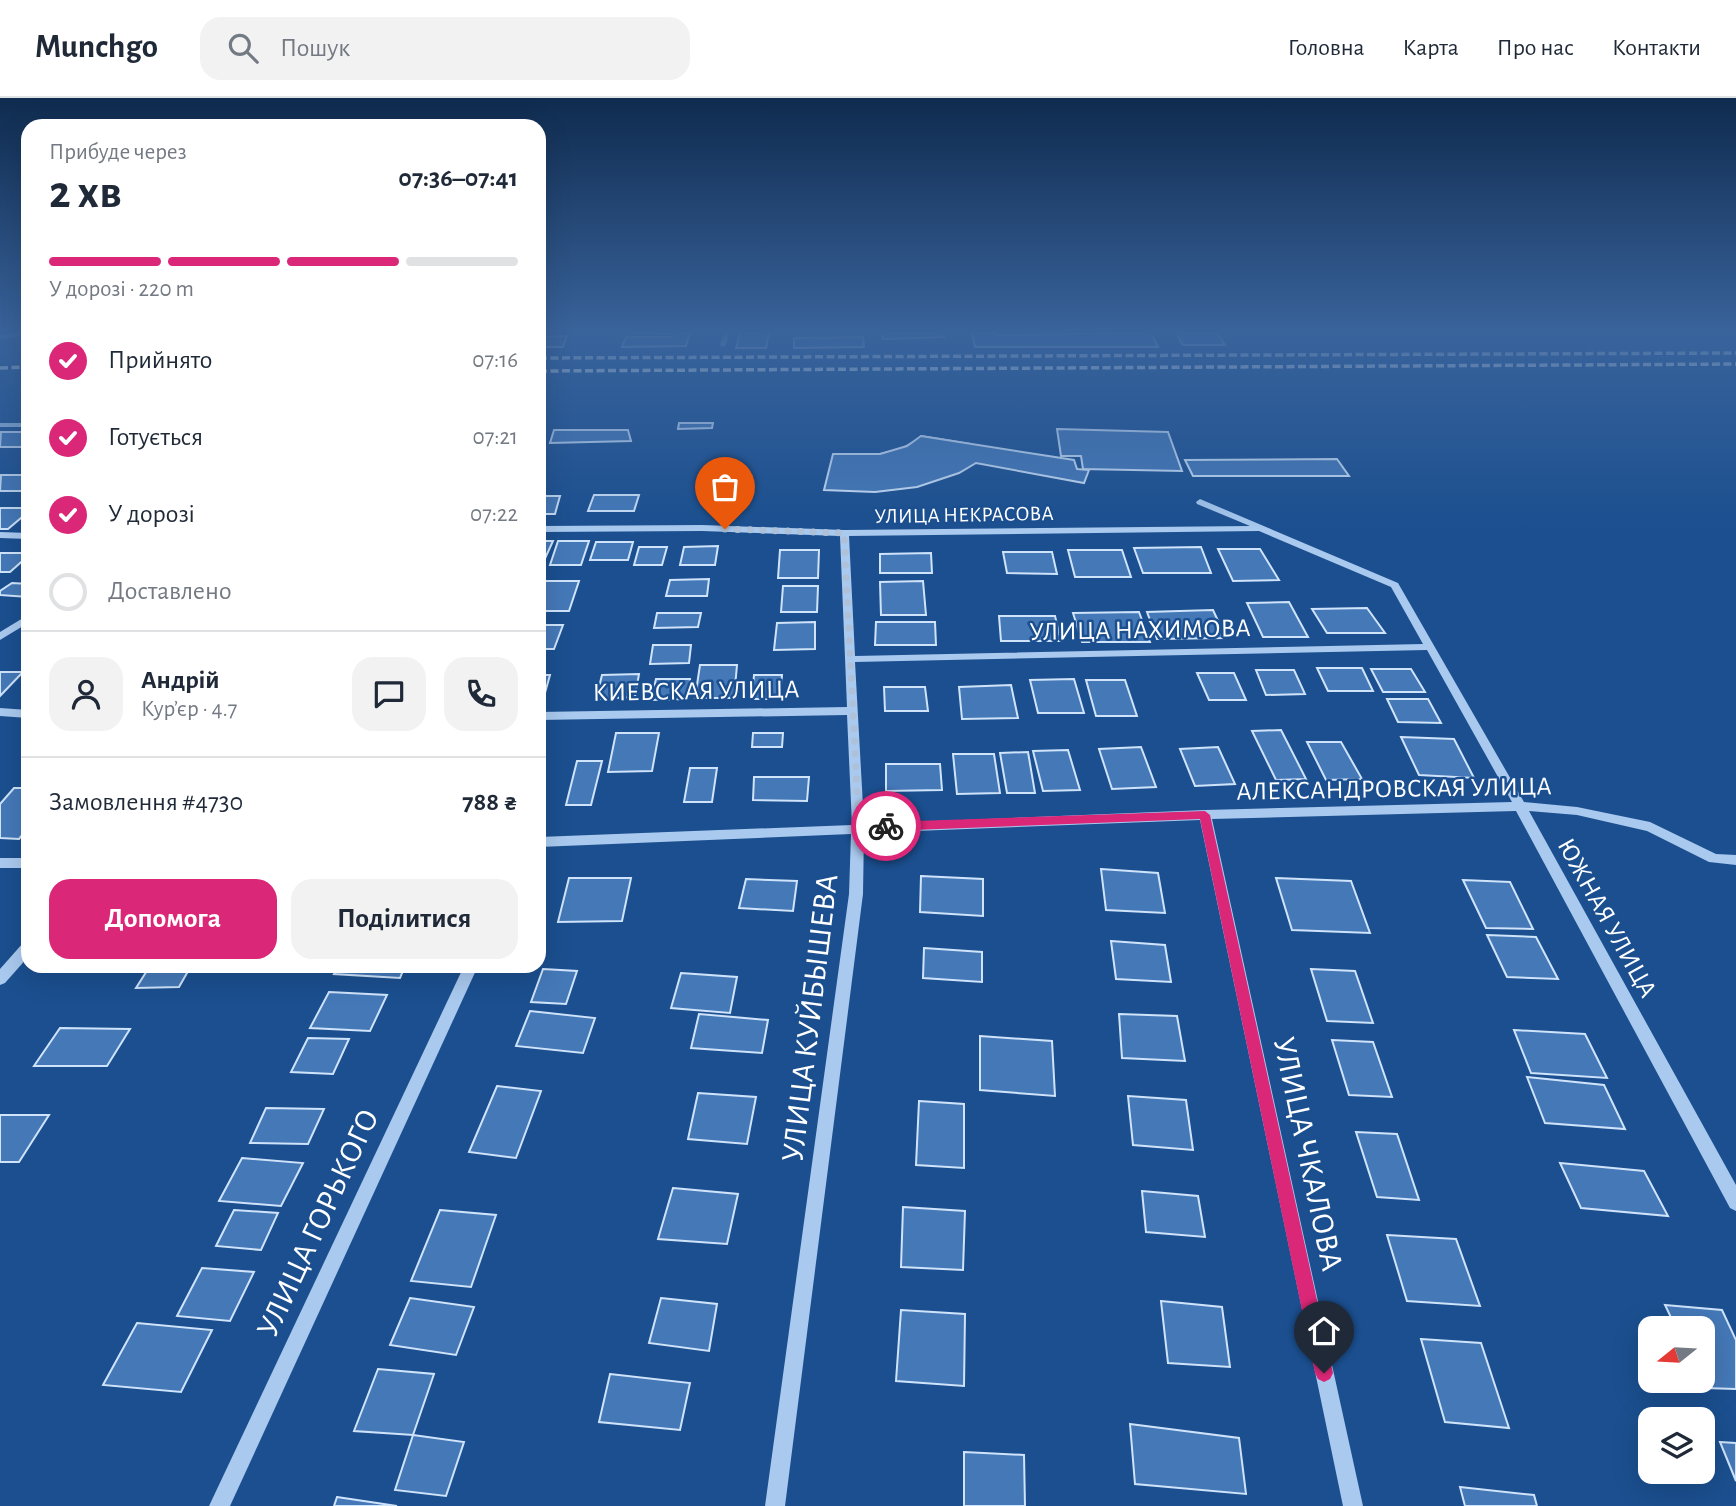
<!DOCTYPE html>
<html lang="uk">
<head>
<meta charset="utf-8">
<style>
  :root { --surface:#fff; --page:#f2f2f3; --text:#1f2937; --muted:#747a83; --line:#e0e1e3; --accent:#db2777 }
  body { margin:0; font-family:"Alegreya Sans",sans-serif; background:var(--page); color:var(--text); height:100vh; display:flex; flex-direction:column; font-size:26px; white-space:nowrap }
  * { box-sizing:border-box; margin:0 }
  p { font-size:23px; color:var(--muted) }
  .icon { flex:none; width:38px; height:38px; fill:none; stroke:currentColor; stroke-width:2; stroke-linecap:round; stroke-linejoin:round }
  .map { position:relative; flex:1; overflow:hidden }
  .drawer { position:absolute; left:21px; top:21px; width:525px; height:854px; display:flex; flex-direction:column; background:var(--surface); border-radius:21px; box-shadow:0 7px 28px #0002 }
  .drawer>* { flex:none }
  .needle { width:46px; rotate:252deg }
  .tools { position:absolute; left:1638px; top:1218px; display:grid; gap:14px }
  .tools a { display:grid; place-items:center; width:77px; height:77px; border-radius:14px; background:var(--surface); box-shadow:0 7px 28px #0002; font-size:35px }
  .pin { position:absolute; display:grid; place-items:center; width:60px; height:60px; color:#fff; margin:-72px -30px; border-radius:50% 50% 50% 0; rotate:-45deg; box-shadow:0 0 7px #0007 }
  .pin .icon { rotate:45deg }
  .courier { position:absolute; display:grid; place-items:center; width:70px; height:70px; margin:-35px; border:5px solid #db2777; border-radius:50%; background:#fff; color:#222; box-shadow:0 2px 9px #0007 }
  .head em { font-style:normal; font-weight:700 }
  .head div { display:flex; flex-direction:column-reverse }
  .head { display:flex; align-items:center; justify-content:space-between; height:119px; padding:0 28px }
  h1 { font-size:46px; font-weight:700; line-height:52px }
  .bar { display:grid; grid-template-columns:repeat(4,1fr); gap:10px 7px; align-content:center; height:84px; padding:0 28px }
  .bar i { height:9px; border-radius:5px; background:var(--line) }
  .bar .on { background:var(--accent) }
  .bar p { grid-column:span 4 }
  .line { display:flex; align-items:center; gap:18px; padding:0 28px; border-top:2px solid var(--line) }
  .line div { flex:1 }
  .round { display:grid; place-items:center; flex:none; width:74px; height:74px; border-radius:21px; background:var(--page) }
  ol { padding:0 28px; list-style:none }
  li { display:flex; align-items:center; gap:21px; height:77px }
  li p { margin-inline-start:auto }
  li .icon { padding:7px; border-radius:50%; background:var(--accent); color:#fff; stroke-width:4 }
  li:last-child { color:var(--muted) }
  li i { width:38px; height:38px; border:4px solid var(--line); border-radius:50% }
  .cta { display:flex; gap:14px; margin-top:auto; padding:14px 28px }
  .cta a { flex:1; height:80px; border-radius:21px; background:var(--accent); color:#fff; font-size:28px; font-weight:700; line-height:80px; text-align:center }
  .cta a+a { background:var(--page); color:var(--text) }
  header { display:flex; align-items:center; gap:42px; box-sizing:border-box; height:98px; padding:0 35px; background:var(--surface); border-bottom:2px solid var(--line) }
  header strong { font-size:33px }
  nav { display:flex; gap:38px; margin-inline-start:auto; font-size:24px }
  .search { width:490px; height:63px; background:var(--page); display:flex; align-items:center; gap:18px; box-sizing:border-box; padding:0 24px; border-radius:21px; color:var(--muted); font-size:26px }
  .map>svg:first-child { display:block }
  .building { fill:#4478b7; stroke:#cfe3fa; stroke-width:2 }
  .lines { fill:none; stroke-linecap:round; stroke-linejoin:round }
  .minor { fill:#a9c9ee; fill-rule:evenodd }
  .rail { stroke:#fff; stroke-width:3.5; stroke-dasharray:8 3.5; stroke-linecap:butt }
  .route { fill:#db2777 }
  .done { stroke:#afc1d8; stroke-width:7; stroke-dasharray:0 12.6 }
  .labels { text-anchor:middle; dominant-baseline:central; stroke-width:5; stroke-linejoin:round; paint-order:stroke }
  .far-street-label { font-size:21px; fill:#fff; stroke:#1b4f8f }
  .street-label { font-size:26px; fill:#fff; stroke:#1b4f8f }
  .near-street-label { font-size:32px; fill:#fff; stroke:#1b4f8f }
</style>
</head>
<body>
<header>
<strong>Munchgo</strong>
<div class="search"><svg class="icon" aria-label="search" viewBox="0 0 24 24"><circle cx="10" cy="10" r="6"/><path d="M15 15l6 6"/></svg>Пошук</div>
<nav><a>Головна</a><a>Карта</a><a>Про нас</a><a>Контакти</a></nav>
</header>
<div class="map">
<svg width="1736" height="1408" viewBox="0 0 1736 1408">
  <rect width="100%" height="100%" fill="#1b4f8f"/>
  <g class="building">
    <polygon points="690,235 686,248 622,249 626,239 672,239 673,236 628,235"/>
    <polygon points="740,235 769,235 766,250 736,250"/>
    <polygon points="882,235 943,235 944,239 883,241"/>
    <polygon points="972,235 995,235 996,237 1151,235 1158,249 975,249"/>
    <polygon points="1176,235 1217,235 1225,247 1183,247"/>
    <polygon points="567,238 563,249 539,249 539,239"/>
    <polygon points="863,239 864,249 794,250 794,240"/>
    <polygon points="679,325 713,325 712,330 678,331"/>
    <polygon points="1057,331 1168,334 1182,373 1083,371 1081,358 1061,358"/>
    <polygon points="554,332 628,332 631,343 550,345"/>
    <polygon points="1,334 28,334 28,349 0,349"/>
    <polygon points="921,338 970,346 955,361 921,376 865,384 849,383 856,357 880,356 901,351 916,343"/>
    <polygon points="921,338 1074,362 1077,371 1089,372 1084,385 976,365 959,375 917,389 875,394 824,392 833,356 880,356 907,348"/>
    <polygon points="1337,361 1349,378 1193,378 1185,362"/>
    <polygon points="1,377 28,377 28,389 22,393 0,393"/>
    <polygon points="594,397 639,397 634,413 588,413"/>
    <polygon points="539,398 560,398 555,416 539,416"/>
    <polygon points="0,410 28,410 28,414 8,431 0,431"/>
    <polygon points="540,443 553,443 543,465 539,465"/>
    <polygon points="558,443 589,443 581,467 550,467"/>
    <polygon points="596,444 633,444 628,462 590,462"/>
    <polygon points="718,448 715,467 680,467 684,449"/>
    <polygon points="639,449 667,449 662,467 634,467"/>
    <polygon points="1201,449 1211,475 1143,475 1134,450"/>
    <polygon points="1218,451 1260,451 1279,482 1233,483"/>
    <polygon points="780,452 819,452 818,480 778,480"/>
    <polygon points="1068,452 1122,452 1131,479 1075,479"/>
    <polygon points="1003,454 1052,454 1057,476 1007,475"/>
    <polygon points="0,455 28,455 28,458 10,474 0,474"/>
    <polygon points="931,455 932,475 880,475 880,456"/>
    <polygon points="709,481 707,498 666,498 670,482"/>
    <polygon points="545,483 579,483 569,513 539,513 539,496"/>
    <polygon points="923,483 926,517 881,517 880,484"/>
    <polygon points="12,485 28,486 28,499 0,497 0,493"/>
    <polygon points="783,488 818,488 817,514 781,514"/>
    <polygon points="1289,504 1308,539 1263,539 1247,505"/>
    <polygon points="1367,510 1385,535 1327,535 1312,511"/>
    <polygon points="1213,512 1226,540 1157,541 1147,514"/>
    <polygon points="1139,514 1150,544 1082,544 1073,515"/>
    <polygon points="657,515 701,515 698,529 654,530"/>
    <polygon points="999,518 1055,518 1061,543 1001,543"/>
    <polygon points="815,524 815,551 774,552 777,525"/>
    <polygon points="876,524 935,524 936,547 875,547"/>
    <polygon points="539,527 563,527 554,551 539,551"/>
    <polygon points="653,547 691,547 689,565 650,566"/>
    <polygon points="700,567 737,567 734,600 695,600"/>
    <polygon points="1317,570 1362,570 1373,593 1328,593"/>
    <polygon points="1371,571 1411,571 1425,594 1383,594"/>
    <polygon points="1256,572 1294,572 1305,596 1266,597"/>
    <polygon points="0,574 23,574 0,598"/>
    <polygon points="1197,575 1234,575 1246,602 1209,602"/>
    <polygon points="639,576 635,599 596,601 602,577"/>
    <polygon points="539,577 550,577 543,602 539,602"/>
    <polygon points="754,577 782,577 780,601 752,601"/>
    <polygon points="656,581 690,581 688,601 651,602"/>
    <polygon points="1074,581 1084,615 1038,615 1030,582"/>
    <polygon points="1086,582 1125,582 1137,618 1096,618"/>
    <polygon points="1011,587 1018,620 962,621 959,589"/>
    <polygon points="884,589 925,589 928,613 885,613"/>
    <polygon points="1387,601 1428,601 1441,625 1398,624"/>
    <polygon points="1281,632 1306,681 1276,682 1252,633"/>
    <polygon points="616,635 659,635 652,673 608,674"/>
    <polygon points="753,635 783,635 782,649 752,649"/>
    <polygon points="1401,639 1454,641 1474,680 1419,677"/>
    <polygon points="1307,644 1341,644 1362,681 1326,682"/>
    <polygon points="1141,649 1156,689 1112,691 1099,651"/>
    <polygon points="1218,649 1235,686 1195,688 1180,651"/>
    <polygon points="1068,652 1080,692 1043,693 1033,653"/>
    <polygon points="1028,654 1035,695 1007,695 1000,655"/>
    <polygon points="953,656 994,656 1000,695 957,696"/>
    <polygon points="577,663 602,663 591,707 566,707"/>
    <polygon points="886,666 940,666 942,692 886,693"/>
    <polygon points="690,670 717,670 712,704 684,704"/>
    <polygon points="754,679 809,679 807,703 753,702"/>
    <polygon points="14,690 28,690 28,730 19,741 0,740 0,706"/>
    <polygon points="1101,771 1158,775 1165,815 1106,812"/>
    <polygon points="921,778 983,781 983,818 920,814"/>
    <polygon points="569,780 631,780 622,823 558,824"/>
    <polygon points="1276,780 1351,783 1370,835 1292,832"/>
    <polygon points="746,781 797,783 793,813 739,810"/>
    <polygon points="1463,782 1510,784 1533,831 1486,830"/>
    <polygon points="1487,837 1536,839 1558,881 1507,879"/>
    <polygon points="1111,843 1165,847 1171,884 1116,881"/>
    <polygon points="924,850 982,854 982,884 923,880"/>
    <polygon points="150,868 191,868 179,889 136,890"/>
    <polygon points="339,868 405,868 400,880 334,876"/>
    <polygon points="543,871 577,873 566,906 531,904"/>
    <polygon points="1311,871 1355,873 1373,925 1327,923"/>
    <polygon points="681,875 737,879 730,915 671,910"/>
    <polygon points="329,894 387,897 370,933 310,930"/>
    <polygon points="530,913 595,920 583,955 516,948"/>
    <polygon points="699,916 768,922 762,955 691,950"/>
    <polygon points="1119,916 1177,918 1185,963 1122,960"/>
    <polygon points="60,930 130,931 107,968 34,968"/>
    <polygon points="1514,932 1585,936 1607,980 1531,975"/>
    <polygon points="980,938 1052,943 1055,998 980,992"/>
    <polygon points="308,940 349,941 333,976 291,974"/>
    <polygon points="1332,942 1373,944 1392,999 1349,997"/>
    <polygon points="1527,979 1604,987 1625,1031 1545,1025"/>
    <polygon points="497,988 541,993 516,1060 469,1054"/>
    <polygon points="698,995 756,999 747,1046 688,1041"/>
    <polygon points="1128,998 1186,1002 1193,1052 1133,1047"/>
    <polygon points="919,1003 964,1006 964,1070 916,1067"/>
    <polygon points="266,1010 324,1011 308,1046 250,1045"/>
    <polygon points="0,1017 49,1017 19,1064 0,1064"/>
    <polygon points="1356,1034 1397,1036 1419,1102 1377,1099"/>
    <polygon points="242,1060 303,1065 281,1108 219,1103"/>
    <polygon points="1560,1065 1644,1073 1668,1118 1581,1110"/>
    <polygon points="673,1090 738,1096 727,1146 658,1141"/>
    <polygon points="1142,1093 1198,1098 1205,1139 1146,1134"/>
    <polygon points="903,1109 965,1113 963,1172 901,1169"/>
    <polygon points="234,1112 278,1115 261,1152 216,1148"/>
    <polygon points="440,1112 496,1117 471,1189 411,1183"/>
    <polygon points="1387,1137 1456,1141 1480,1208 1407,1203"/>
    <polygon points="202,1170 254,1174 230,1223 177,1218"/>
    <polygon points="410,1200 474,1209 456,1257 390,1247"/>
    <polygon points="661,1200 717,1206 709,1253 649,1245"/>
    <polygon points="1161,1203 1222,1209 1230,1269 1168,1265"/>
    <polygon points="1665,1207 1722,1212 1736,1242 1736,1291 1704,1290 1701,1283 1703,1230 1676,1230"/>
    <polygon points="901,1212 965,1216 964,1288 896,1283"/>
    <polygon points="137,1225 212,1232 181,1294 103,1287"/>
    <polygon points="1421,1241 1481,1245 1509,1330 1445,1324"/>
    <polygon points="378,1271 434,1276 413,1337 354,1333"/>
    <polygon points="610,1276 690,1285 680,1332 599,1324"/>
    <polygon points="1130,1326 1239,1340 1246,1396 1135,1386"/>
    <polygon points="413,1337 464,1344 446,1398 395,1392"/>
    <polygon points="1720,1344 1736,1345 1736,1383"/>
    <polygon points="964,1354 1024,1357 1025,1408 964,1408"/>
    <polygon points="1460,1389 1534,1397 1537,1408 1465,1408"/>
    <polygon points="337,1399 397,1408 334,1408"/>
  </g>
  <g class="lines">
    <g class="minor">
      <polygon points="13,235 28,235 28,237 0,241 0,237"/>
      <polygon points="723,235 729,235 726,247 723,249 720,247"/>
      <rect x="0" y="325" width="28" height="4"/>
      <path d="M 1200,401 L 1398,485 L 1524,704 L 1577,709 L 1650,724 L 1716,756 L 1736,757 L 1736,767 L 1709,764 L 1647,733 L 1577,717 L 1529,713 L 1736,1087 L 1736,1113 L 1730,1110 L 1516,713 L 1212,721 L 1363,1408 L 1343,1408 L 1200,722 L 864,735 L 863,796 L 785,1408 L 765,1408 L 849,796 L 851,736 L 539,749 L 539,739 L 852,727 L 847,617 L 539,622 L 539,614 L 847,609 L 840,438 L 702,433 L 539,434 L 539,428 L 702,427 L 844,432 L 1250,428 L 1197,406 L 1196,404 ZM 1259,433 L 1391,489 L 1423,546 L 855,558 L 849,438 ZM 1427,552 L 1512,704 L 1205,712 L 864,726 L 855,564 Z"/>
      <polygon points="0,434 28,435 28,441 0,440"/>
      <polygon points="28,517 28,525 0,542 0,534"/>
      <polygon points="0,610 28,612 28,620 0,618"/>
      <rect x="0" y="760" width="28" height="10"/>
      <polygon points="28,843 28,859 5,885 0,887 0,871 23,845"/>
      <polygon points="464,868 478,868 230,1408 209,1408"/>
    </g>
    <g class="rail">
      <polyline points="539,260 1736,255"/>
      <polyline points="0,270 28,269"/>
      <polyline points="539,273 1736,266"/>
    </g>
  </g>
  <linearGradient id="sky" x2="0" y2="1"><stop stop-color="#0f2b4f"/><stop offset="0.54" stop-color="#39639b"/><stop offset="1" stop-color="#39639b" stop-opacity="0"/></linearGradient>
  <rect width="1736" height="432" fill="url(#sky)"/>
  <polygon class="route" points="1205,713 1210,717 1333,1275 1330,1281 1324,1284 1318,1281 1315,1275 1200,721 886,733 880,728 886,724"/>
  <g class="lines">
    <polyline class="done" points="725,431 844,435 859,729 886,728"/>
  </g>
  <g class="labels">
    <g class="far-street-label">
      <text transform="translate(964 417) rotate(-1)">УЛИЦА НЕКРАСОВА</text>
    </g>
    <g class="street-label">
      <text transform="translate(1140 532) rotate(-1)">УЛИЦА НАХИМОВА</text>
      <text transform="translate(696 593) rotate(-1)">КИЕВСКАЯ УЛИЦА</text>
      <text transform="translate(1394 691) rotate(-1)">АЛЕКСАНДРОВСКАЯ УЛИЦА</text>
      <text transform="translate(1607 820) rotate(61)">ЮЖНАЯ УЛИЦА</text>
    </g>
    <g class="near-street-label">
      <text transform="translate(810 920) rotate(-83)">УЛИЦА КУЙБЫШЕВА</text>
      <text transform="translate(1308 1056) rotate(78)">УЛИЦА ЧКАЛОВА</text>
      <text transform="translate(318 1125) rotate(-65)">УЛИЦА ГОРЬКОГО</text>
    </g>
  </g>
</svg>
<div class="tools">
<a><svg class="needle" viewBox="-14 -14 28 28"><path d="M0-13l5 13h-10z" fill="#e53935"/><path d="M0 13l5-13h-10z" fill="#747a83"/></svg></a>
<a><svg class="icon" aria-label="layers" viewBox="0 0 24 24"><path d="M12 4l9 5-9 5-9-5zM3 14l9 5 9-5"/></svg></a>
</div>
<div class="pin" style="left:725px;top:431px;background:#ea580c"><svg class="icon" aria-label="bag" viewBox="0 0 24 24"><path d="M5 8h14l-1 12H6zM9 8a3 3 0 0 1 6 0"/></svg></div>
<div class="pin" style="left:1324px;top:1275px;background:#1f2937"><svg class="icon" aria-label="home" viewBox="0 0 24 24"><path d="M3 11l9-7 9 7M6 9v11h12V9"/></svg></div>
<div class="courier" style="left:886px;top:728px"><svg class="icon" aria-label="bike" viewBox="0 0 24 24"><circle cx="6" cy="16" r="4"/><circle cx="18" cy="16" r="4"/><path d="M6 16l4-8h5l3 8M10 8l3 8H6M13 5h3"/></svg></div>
<section class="drawer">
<div class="head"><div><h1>2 хв</h1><p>Прибуде через</p></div><em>07:36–07:41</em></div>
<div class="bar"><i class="on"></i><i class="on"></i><i class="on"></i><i></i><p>У дорозі · 220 m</p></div>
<ol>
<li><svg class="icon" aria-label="check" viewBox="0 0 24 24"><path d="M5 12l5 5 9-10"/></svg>Прийнято<p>07:16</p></li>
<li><svg class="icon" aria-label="check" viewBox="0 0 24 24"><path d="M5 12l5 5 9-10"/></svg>Готується<p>07:21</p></li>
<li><svg class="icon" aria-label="check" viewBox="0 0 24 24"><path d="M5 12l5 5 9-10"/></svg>У дорозі<p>07:22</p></li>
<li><i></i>Доставлено</li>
</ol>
<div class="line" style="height:126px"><a class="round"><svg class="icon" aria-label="person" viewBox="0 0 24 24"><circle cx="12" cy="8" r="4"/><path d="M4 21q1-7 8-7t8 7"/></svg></a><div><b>Андрій</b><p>Кур’єр · 4.7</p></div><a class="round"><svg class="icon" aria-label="chat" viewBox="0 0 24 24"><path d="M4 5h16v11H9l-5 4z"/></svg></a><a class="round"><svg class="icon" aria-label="phone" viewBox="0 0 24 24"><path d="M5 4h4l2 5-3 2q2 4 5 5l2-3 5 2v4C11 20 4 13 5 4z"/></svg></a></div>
<div class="line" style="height:91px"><div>Замовлення #4730</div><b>788 ₴</b></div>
<div class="cta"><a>Допомога</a><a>Поділитися</a></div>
</section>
</div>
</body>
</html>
